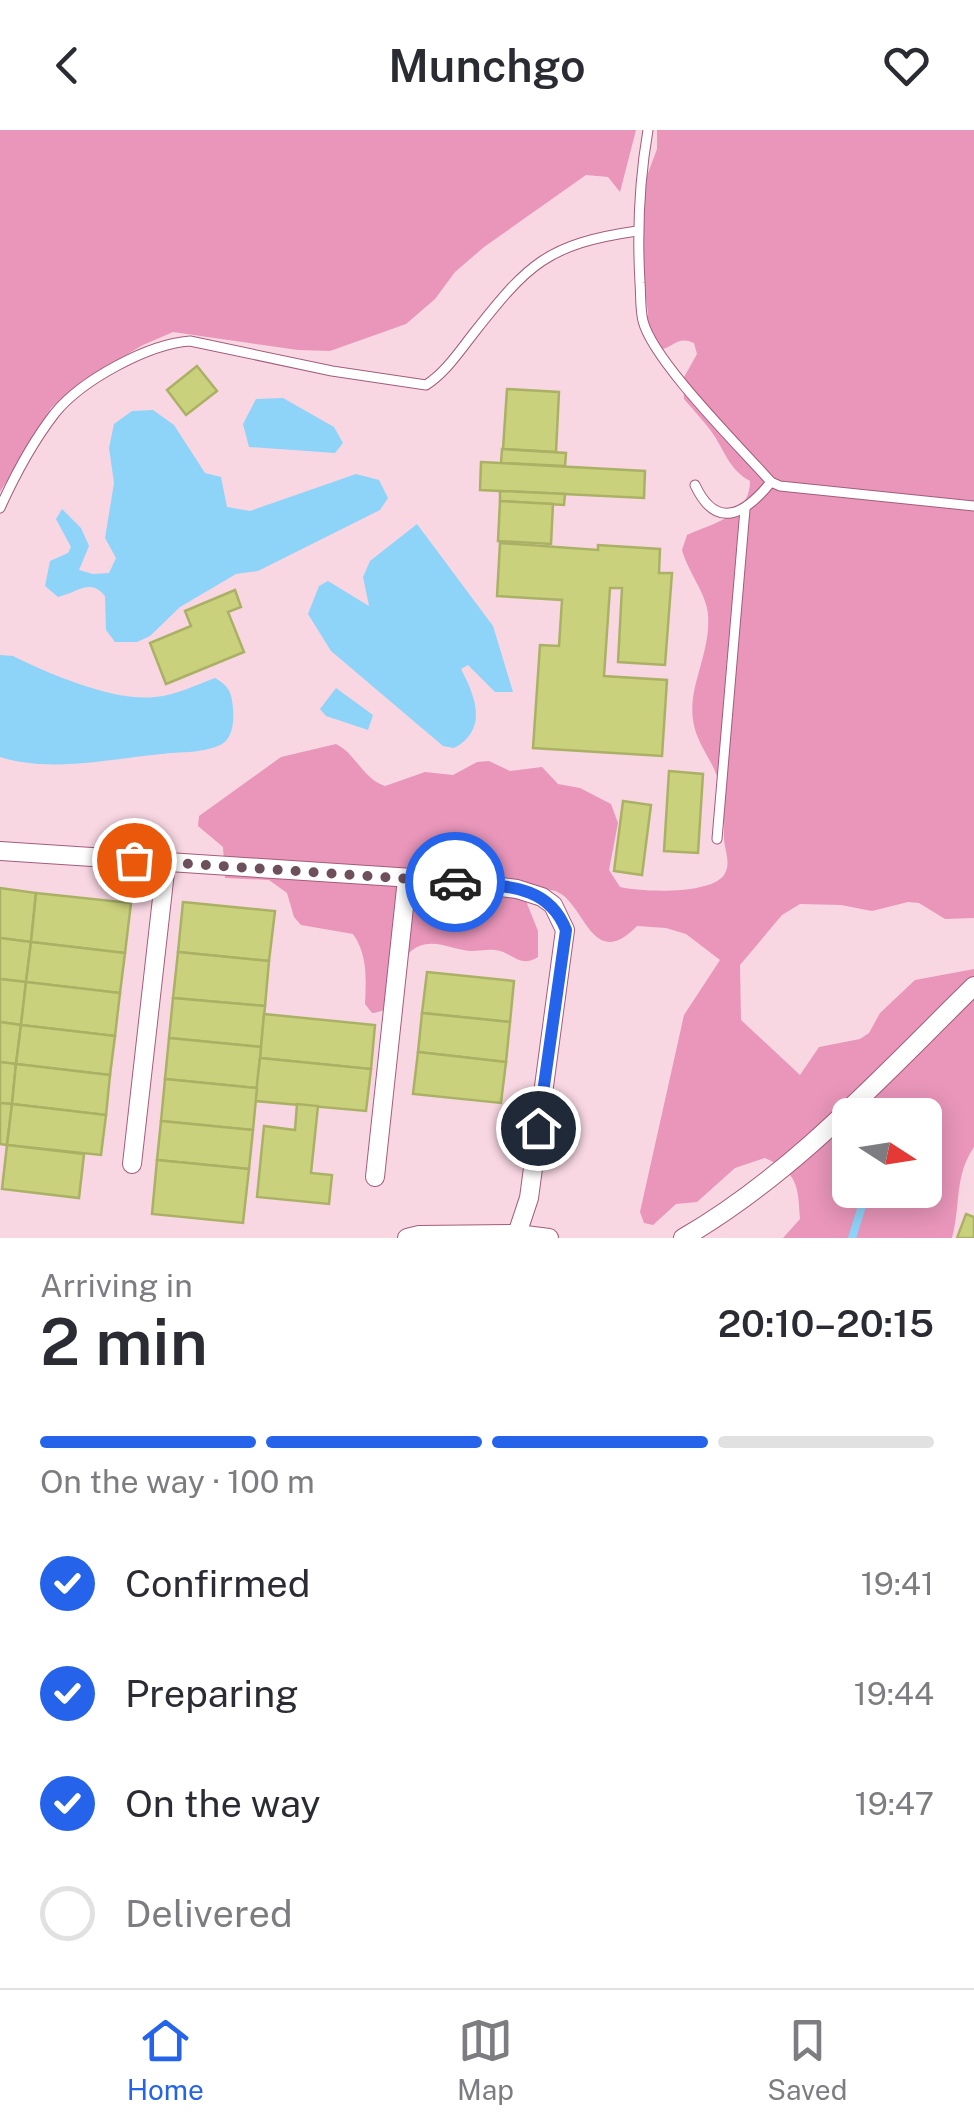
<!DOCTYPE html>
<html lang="en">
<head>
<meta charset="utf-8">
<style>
  :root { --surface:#fff; --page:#f2f2f3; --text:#2b2b33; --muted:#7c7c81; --line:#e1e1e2; --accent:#2563eb }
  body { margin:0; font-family:"Public Sans",sans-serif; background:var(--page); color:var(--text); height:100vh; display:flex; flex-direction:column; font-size:38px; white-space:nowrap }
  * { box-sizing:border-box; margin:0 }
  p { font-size:32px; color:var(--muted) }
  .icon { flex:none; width:55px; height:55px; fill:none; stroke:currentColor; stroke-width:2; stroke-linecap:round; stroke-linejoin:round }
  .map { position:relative; height:1108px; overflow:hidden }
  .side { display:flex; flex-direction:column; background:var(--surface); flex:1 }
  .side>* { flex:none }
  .needle { width:65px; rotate:102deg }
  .controls { position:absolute; left:832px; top:968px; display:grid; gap:20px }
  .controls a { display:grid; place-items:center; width:110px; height:110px; border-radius:15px; background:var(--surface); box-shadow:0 5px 25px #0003; font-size:50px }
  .pin { position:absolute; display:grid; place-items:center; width:85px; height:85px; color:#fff; margin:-42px; border:5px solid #fff; border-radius:50%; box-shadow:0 2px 10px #0007 }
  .courier { position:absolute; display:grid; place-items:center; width:100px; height:100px; margin:-50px; border:8px solid #2563eb; border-radius:50%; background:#fff; color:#222; box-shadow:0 2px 12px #0007 }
  .summary em { font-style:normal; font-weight:600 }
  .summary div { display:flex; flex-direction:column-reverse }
  .summary { display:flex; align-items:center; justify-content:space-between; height:170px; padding:0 40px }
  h1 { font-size:65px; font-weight:600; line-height:75px }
  .bar { display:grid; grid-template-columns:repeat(4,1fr); gap:15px 10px; align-content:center; height:120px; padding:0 40px }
  .bar i { height:12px; border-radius:8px; background:var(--line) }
  .bar .on { background:var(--accent) }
  .bar p { grid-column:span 4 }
  ol { padding:0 40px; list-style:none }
  li { display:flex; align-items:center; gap:30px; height:110px }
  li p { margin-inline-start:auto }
  li .icon { padding:10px; border-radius:50%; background:var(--accent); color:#fff; stroke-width:4 }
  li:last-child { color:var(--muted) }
  li i { width:55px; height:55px; border:5px solid var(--line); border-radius:50% }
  header { display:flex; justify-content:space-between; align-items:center; height:130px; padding:0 40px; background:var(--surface); font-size:45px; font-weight:600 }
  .menu { display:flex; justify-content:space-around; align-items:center; height:140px; border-top:2px solid var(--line); background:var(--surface); font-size:28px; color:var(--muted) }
  .menu a { display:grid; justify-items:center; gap:5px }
  .menu .on { color:var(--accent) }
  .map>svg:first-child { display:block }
  .forest { fill:#e996ba; fill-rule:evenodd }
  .water { fill:#8ed3f8 }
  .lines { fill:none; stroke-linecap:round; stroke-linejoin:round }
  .stream { stroke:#8ed3f8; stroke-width:8 }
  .building { fill:#cad17c; stroke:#abb164; stroke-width:2.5 }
  .lane-casing { stroke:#a35c7b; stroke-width:11 }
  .street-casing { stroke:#a35c7b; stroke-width:20 }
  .lane { stroke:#fff; stroke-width:9 }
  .street { stroke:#fff; stroke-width:18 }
  .done { stroke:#6d505c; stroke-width:10; stroke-dasharray:0 18 }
  .route { stroke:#2563eb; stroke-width:12 }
</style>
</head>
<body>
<header><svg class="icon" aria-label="back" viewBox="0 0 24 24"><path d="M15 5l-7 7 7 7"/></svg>Munchgo<svg class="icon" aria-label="heart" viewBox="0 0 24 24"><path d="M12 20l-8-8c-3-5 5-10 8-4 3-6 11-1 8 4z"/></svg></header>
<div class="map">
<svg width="974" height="1108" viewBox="0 0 974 1108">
  <rect width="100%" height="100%" fill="#f8d7e3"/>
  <g class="forest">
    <polygon points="0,0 636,0 620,62 608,47 586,45 484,117 455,142 435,169 406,194 330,221 298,220 173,202 143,215 83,250 51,278 0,362"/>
    <path d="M 657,0 L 974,0 L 974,788 L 945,789 L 919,773 L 908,772 L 872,781 L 841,775 L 800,774 L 782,785 L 740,835 L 741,890 L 800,945 L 819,917 L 860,909 L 869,903 L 880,883 L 915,850 L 974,839 L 974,1017 C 954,1046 961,1075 952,1108 L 783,1108 L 800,1089 C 798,1055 798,1043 765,1028 L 735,1038 L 697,1072 L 676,1074 L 653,1095 L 644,1093 L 640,1082 L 684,885 L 720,830 L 686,804 L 666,798 L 637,796 C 588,847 584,759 548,760 C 540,760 533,767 526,771 L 538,801 L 538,827 C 519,839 513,822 495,820 C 487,819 479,821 471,821 C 453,820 435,808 417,817 C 389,831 408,881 372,883 L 365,874 C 366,850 368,825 353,804 L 301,795 L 294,787 L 287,763 L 269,750 L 225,748 L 223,717 L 198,696 L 199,686 L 281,627 L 336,614 C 356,624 362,648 385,656 L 425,642 L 453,645 L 477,632 L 489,631 L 510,641 L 542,637 L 558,654 L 580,658 L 611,674 L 618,693 L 609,740 L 620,757 C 641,762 710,765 724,745 C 732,733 724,720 724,707 C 724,686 725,667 717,646 C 710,627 696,612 693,590 C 688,555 711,524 708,484 C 706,463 688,442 682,420 L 687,405 C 713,393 750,386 750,351 C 729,340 724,319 711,301 C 703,290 693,280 684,269 L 683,249 L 697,224 L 694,213 C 677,205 674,218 658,220 L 645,199 L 648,183 L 641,133 L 644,105 L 641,62 L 657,19 ZM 850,985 L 925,985 L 925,1060 L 850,1060 Z"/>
  </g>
  <g class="water">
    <polygon points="283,268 334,297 343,313 335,323 249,317 243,294 256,269"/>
    <path d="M 153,280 L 174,295 L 205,343 L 221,347 L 227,377 L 250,381 L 356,344 L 379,350 L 388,368 L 380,380 L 258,441 L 236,444 L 180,477 L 150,506 L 137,512 L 115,512 L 106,500 L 105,466 C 90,448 79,462 58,467 L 45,456 L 50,431 L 68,423 L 71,417 L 56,389 L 62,379 L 81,398 L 89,416 L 79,440 L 93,444 L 109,443 L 116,428 L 105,408 L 114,353 L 109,318 L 114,294 L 132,281 Z"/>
    <path d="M 417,394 L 493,496 L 513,562 L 495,562 L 468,535 L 461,539 C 475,566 489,599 454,618 L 443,616 L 331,521 L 308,484 L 319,456 L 328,451 L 369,476 L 363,447 L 370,431 Z"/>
    <path d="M 0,525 L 13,526 C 49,544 115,572 155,567 C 176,565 196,555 215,548 C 229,556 232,563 233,579 C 234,591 233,607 222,614 C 206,623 179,622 161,624 C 109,629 51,643 0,627 Z"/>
    <polygon points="336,558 373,585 368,600 326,586 320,579"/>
  </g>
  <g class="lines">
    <g class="stream">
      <polyline points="917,985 921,979"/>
      <polyline points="852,1108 867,1060"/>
    </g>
  </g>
  <g class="building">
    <polygon points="197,236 217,261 186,285 167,260"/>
    <polygon points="507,259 559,262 556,322 503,319"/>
    <polygon points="502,319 566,323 565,336 501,333"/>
    <polygon points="481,332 645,341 644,368 480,360"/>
    <polygon points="500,361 565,364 564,375 500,371"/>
    <polygon points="500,371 553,374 551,414 498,411"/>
    <polygon points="500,413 598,420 598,415 660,419 659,443 672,443 665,535 618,532 622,458 610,458 604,546 667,550 662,626 533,618 540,515 559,516 562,470 497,466"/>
    <polygon points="235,460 241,477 228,482 244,522 166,554 150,513 191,496 185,481"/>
    <polygon points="669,641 703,644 698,723 664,721"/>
    <polygon points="623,671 651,675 642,745 614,741"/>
    <polygon points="0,758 36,763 31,812 0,808"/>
    <polygon points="36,763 131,773 125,823 31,812"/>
    <polygon points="183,772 275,781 269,831 178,822"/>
    <polygon points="0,808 31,812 26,852 0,849"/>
    <polygon points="31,812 125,823 120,863 26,852"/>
    <polygon points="178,822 269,831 265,876 173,868"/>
    <polygon points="427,842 514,851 510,892 422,883"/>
    <polygon points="0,849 26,852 21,895 0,892"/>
    <polygon points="26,852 120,863 115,906 21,895"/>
    <polygon points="173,868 265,876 261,917 169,908"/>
    <polygon points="422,883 510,892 506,932 418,922"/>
    <polygon points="264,884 375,895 371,939 260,928"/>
    <polygon points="0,892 21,895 16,934 0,932"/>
    <polygon points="21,895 115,906 110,945 16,934"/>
    <polygon points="169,908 261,917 257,958 165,949"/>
    <polygon points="418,922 506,932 501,973 413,964"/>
    <polygon points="260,928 371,939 366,981 255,971"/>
    <polygon points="0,932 16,934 12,974 0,973"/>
    <polygon points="16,934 110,945 106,985 12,974"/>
    <polygon points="165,949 257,958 253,1000 161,991"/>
    <polygon points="0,973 12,974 7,1015 0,1014"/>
    <polygon points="12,974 106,985 101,1025 7,1015"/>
    <polygon points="297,974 318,976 311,1043 332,1045 329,1074 257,1067 264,996 295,1000"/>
    <polygon points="161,991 253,1000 249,1039 157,1030"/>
    <polygon points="7,1015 84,1024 79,1068 2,1059"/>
    <polygon points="157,1030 249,1039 243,1093 152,1084"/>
    <polygon points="966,1084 974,1087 974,1108 957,1108"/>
  </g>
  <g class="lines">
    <g class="lane-casing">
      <g id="lane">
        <path d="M 648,0 C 639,52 637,100 640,153 C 641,165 640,179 643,191 C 653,231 740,317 771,352 L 780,356 L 974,376"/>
        <path d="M 695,355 C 717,402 746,383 771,352"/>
        <path d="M 0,378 C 14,347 34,310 55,283 C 82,250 148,214 190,211 L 332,241 L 426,255 C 445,243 459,222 473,204 C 528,134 547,114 637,101"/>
        <polyline points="717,709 745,379"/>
      </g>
    </g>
    <g class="street-casing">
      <g id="street">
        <polyline points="0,721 443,750 517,759 542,767 553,775 565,800 529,1068 517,1104"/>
        <polyline points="132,1034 166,733"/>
        <polyline points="375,1047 407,749"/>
        <polyline points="407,1108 419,1105 517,1104 549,1108"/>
        <path d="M 683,1108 C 794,1044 883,945 974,856"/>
      </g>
    </g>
    <use href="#lane" class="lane"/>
    <use href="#street" class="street"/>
  </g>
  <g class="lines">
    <polyline class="done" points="134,730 455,752"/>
    <path class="route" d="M 455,752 C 499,757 547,751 566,800 L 538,998"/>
  </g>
</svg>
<div class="controls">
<a><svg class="needle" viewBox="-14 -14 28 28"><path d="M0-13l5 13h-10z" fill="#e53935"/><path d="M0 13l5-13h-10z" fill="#7c7c81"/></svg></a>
</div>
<div class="pin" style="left:134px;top:730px;background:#ea580c"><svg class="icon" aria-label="bag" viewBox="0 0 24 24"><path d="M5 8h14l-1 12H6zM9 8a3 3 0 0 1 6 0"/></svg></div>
<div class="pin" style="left:538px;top:998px;background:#1f2937"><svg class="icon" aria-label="home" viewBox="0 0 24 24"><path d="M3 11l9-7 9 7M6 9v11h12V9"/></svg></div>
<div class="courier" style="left:455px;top:752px"><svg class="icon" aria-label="car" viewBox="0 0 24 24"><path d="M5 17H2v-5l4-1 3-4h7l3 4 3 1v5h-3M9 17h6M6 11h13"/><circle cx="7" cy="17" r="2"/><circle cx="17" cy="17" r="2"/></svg></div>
</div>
<section class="side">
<div class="summary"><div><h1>2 min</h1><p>Arriving in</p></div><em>20:10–20:15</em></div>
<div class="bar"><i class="on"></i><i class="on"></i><i class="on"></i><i></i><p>On the way · 100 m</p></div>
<ol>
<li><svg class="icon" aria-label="check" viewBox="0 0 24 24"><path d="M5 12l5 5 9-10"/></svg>Confirmed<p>19:41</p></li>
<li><svg class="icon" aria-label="check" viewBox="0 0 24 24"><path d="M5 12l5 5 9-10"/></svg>Preparing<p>19:44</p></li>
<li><svg class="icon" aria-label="check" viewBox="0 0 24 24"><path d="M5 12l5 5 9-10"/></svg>On the way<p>19:47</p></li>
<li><i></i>Delivered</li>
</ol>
</section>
<nav class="menu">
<a class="on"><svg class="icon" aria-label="home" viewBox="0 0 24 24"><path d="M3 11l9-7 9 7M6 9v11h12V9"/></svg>Home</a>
<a><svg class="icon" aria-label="map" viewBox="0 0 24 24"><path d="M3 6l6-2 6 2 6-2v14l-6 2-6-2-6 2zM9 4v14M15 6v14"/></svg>Map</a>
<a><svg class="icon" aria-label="saved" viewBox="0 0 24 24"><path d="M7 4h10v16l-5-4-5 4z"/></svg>Saved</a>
</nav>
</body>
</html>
